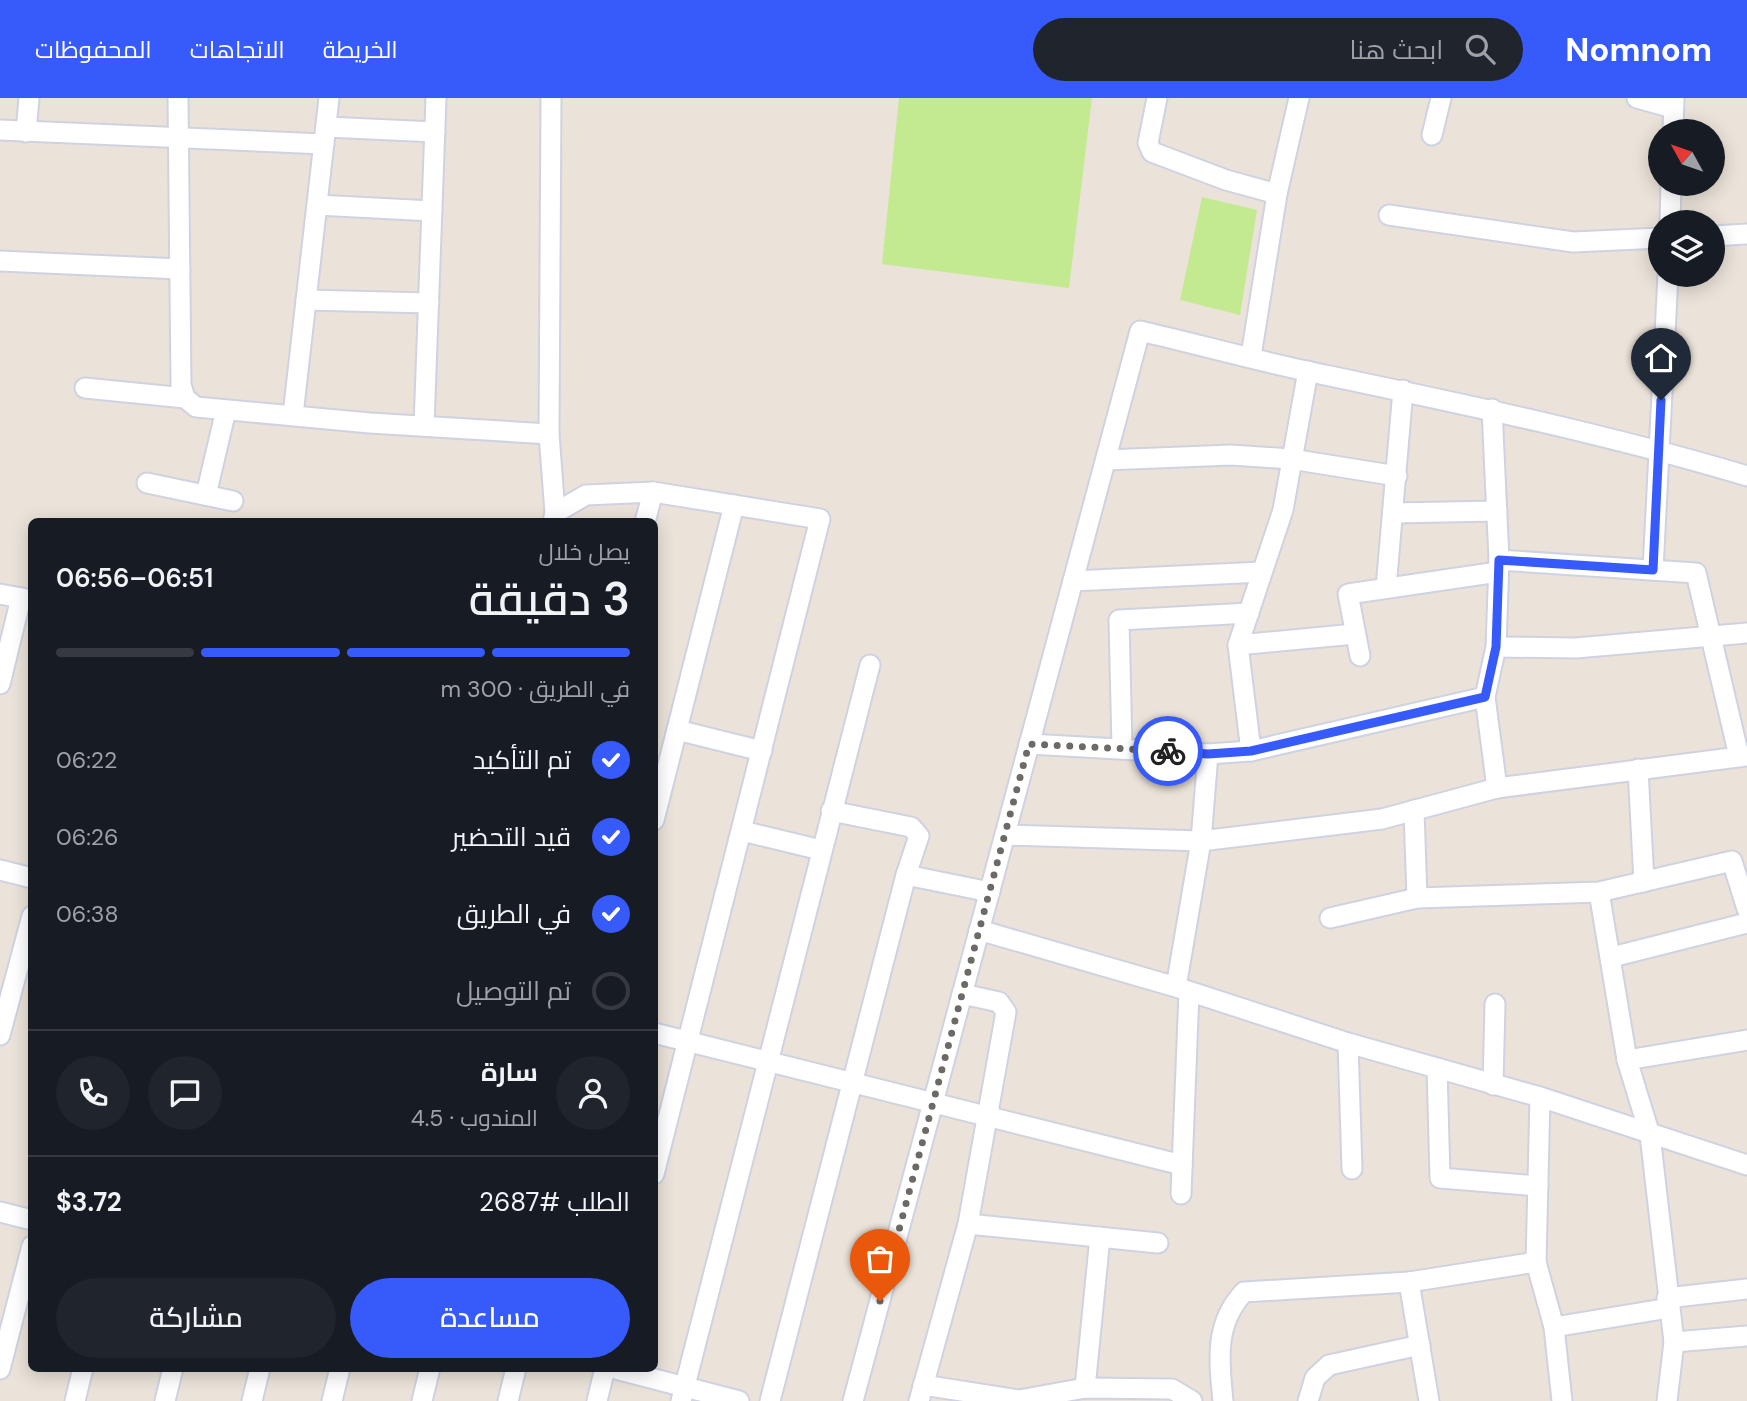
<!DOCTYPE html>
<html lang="ar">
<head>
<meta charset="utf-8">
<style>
  :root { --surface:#171b24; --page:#20242c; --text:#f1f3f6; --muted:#9ea1a6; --line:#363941; --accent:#375bfa }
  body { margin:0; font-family:"DM Sans",Cairo,sans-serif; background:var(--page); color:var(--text); direction:rtl; height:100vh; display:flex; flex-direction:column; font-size:26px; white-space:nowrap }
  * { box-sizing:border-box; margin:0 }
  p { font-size:23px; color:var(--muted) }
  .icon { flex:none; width:38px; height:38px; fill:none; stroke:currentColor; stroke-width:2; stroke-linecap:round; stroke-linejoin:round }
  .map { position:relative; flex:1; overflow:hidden; direction:ltr }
  .panel { position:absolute; left:28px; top:420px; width:630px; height:854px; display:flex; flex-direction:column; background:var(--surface); border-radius:10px; box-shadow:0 4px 18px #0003; direction:rtl }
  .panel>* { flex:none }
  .needle { width:46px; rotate:310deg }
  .controls { position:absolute; left:1648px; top:21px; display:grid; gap:14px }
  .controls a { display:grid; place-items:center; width:77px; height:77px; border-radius:50%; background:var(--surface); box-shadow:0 4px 18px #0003; font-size:35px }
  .pin { position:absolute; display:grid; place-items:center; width:60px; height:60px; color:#fff; margin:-72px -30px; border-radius:50% 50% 50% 0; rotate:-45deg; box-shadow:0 0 7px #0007 }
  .pin .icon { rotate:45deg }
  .courier { position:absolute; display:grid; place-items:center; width:70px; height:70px; margin:-35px; border:5px solid #375bfa; border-radius:50%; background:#fff; color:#222; box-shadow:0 2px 9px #0007 }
  .summary em { font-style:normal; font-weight:600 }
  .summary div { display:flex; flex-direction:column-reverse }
  .summary { display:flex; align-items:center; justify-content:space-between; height:119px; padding:0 28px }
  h1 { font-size:46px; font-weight:600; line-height:52px }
  .bar { display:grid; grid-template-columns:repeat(4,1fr); gap:10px 7px; align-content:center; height:84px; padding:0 28px }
  .bar i { height:9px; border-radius:5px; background:var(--line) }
  .bar .selected { background:var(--accent) }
  .bar p { grid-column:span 4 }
  .line { display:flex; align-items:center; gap:18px; padding:0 28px; border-top:2px solid var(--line) }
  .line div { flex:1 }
  .round { display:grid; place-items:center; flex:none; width:74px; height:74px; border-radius:37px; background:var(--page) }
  ol { padding:0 28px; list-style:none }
  li { display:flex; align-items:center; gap:21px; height:77px }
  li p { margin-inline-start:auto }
  li .icon { padding:7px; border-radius:50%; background:var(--accent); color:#fff; stroke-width:4 }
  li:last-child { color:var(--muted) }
  li i { width:38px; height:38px; border:4px solid var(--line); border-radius:50% }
  .cta { display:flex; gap:14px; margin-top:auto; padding:14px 28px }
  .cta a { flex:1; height:80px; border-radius:42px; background:var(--accent); color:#fff; font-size:28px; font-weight:600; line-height:80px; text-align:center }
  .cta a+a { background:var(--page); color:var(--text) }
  header { display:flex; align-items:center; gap:42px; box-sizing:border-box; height:98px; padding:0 35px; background:var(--accent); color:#fff }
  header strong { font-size:33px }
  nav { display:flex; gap:38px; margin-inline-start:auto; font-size:24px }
  .search { width:490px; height:63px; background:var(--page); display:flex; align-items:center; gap:18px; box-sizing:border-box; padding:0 24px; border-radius:38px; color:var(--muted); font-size:26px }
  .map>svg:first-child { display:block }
  .pitch { fill:#c4ea91 }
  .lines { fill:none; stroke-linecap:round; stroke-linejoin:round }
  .street-casing { stroke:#cfd2e1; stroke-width:23 }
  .street { stroke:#fff; stroke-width:19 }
  .done { stroke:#6c6966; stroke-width:7; stroke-dasharray:0 12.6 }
  .route { stroke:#375bfa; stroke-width:9 }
</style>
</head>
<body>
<header>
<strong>Nomnom</strong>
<div class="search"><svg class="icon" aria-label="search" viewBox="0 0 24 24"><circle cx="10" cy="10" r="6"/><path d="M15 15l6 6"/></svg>ابحث هنا</div>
<nav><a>الخريطة</a><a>الاتجاهات</a><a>المحفوظات</a></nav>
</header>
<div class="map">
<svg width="1747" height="1303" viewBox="0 0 1747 1303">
  <rect width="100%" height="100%" fill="#ebe3d9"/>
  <g class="pitch">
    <polygon points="899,0 1092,0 1069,190 882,166"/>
    <polygon points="1202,99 1257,112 1240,217 1180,202"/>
  </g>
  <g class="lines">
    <g class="street-casing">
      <g id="street">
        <polyline points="178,0 181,287 185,300"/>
        <polyline points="551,0 549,336 555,415 553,424"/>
        <polyline points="1157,0 1148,45 1152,54 1226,82 1277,96"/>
        <polyline points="1637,0 1673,10"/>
        <polyline points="326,29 435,34"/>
        <polyline points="0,32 324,46"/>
        <polyline points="1673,33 1674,0"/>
        <polyline points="26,34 29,0"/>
        <polyline points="1432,37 1441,0"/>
        <polyline points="317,107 432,113"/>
        <polyline points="1389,117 1573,144 1661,140"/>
        <polyline points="1670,124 1671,86"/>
        <polyline points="1713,138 1747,136"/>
        <polyline points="0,163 180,171"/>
        <polyline points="306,202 429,205"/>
        <polyline points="1251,258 1277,96 1299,0"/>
        <polyline points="85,290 185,300 196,309 370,325 549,336"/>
        <polyline points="1492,311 1499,462 1496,549 1485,599 1497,690"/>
        <polyline points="293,317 329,0"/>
        <polyline points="424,328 436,0"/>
        <polyline points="1106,362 1231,357 1291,361 1397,378"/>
        <polyline points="147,385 233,403"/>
        <polyline points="206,397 226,312"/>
        <polyline points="555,415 586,397 653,394 820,421 654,1076"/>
        <polyline points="1393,415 1497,413"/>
        <polyline points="645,424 653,394"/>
        <polyline points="1499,462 1696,475 1739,658"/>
        <polyline points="1653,472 1668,177"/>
        <polyline points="1073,483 1262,474"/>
        <polyline points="1386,490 1403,292"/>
        <polyline points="0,496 32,502"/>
        <polyline points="1238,547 1355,536"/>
        <polyline points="1496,549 1576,550 1747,535"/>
        <polyline points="1360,558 1348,496 1498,474"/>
        <polyline points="0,586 21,500"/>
        <polyline points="677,632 762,653"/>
        <polyline points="1029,646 1208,656 1251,653 1485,599"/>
        <polyline points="1122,650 1119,522 1249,515"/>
        <polyline points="1251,653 1238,547 1283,412 1308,273"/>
        <polyline points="1638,671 1644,784"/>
        <polyline points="1414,712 1417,800"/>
        <polyline points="654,722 734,407"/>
        <polyline points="742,733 821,752"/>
        <polyline points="1005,737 1201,743 1382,721 1497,690 1747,658"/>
        <polyline points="0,772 32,780"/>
        <polyline points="906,777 990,794"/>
        <polyline points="1599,794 1627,962 1650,1037 1674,1244 1667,1303"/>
        <polyline points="1330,820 1417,800 1599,794 1732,763 1747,811"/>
        <polyline points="979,832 1176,889 1348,945 1540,999 1747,1067"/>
        <polyline points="1612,859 1747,825"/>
        <polyline points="1176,889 1201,743 1208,656"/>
        <polyline points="654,935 1182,1067"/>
        <polyline points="0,937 32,818"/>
        <polyline points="1348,945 1352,1071"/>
        <polyline points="1627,962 1747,942"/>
        <polyline points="1437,970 1440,1080 1538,1088"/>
        <polyline points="1493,987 1495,906"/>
        <polyline points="1540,999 1536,1164 1554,1229 1562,1303"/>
        <polyline points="1181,1096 1189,894"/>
        <polyline points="0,1114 32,1122"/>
        <polyline points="968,1126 1158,1145"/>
        <polyline points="1667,1200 1747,1191"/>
        <polyline points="1554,1229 1669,1210"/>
        <polyline points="1674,1244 1747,1238"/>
        <polyline points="612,1270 739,1303"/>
        <polyline points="0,1271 32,1148"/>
        <polyline points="923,1287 1019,1302 1085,1290 1172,1291 1192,1303"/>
        <polyline points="1085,1290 1100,1139"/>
        <polyline points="75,1303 83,1270"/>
        <polyline points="165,1303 173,1270"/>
        <polyline points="252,1303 260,1270"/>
        <polyline points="332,1303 340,1270"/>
        <polyline points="422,1303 430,1270"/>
        <polyline points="508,1303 516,1270"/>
        <polyline points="597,1303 605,1270"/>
        <polyline points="681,1303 870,567"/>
        <polyline points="770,1303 906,777 919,738 911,729 831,713"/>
        <path d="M 853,1303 L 1140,233 C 1197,246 1254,262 1311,274 C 1458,305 1603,335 1747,378"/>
        <polyline points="919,1303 968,1126 1006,914 999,904 962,896"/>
        <path d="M 1223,1303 C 1219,1263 1214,1226 1244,1194 L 1409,1184"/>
        <polyline points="1308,1303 1315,1280 1329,1267 1420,1247"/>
        <polyline points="1429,1303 1409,1184 1536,1164"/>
      </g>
    </g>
    <use href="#street" class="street"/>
  </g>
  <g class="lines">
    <polyline class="done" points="880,1203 1029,646 1168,653"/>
    <polyline class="route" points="1168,653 1208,656 1251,653 1485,599 1496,549 1499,462 1653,472 1661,302"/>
  </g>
</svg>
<div class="controls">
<a><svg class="needle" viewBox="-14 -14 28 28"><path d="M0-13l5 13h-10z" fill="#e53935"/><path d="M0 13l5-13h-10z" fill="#9ea1a6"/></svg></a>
<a><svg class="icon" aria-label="layers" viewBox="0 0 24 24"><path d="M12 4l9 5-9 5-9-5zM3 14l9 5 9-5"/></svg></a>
</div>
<div class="pin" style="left:880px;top:1203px;background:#ea580c"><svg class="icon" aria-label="bag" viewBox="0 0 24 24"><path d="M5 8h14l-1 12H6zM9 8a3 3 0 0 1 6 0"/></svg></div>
<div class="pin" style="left:1661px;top:302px;background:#1f2937"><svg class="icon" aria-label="home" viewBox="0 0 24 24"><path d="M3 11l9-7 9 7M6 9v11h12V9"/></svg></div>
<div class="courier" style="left:1168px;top:653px"><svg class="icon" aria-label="bike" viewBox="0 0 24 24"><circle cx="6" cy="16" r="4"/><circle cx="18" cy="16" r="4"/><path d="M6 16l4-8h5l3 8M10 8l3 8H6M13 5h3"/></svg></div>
<section class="panel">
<div class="summary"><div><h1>3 دقيقة</h1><p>يصل خلال</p></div><em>06:51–06:56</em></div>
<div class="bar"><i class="selected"></i><i class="selected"></i><i class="selected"></i><i></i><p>في الطريق · 300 m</p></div>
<ol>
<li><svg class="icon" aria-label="check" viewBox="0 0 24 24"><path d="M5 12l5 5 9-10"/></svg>تم التأكيد<p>06:22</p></li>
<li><svg class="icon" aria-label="check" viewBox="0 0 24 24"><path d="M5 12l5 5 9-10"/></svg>قيد التحضير<p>06:26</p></li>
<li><svg class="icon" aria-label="check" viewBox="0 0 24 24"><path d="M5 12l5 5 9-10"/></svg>في الطريق<p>06:38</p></li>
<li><i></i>تم التوصيل</li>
</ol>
<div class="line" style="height:126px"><a class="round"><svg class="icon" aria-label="person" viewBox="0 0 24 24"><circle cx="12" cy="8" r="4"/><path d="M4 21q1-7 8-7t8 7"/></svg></a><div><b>سارة</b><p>المندوب · 4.5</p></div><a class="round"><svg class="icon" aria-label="chat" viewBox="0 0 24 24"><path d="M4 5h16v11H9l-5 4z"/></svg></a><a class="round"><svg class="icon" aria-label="phone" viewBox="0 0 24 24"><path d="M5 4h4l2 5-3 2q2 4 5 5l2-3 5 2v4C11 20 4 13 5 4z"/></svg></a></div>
<div class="line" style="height:91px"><div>الطلب #2687</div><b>$3.72</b></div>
<div class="cta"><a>مساعدة</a><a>مشاركة</a></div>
</section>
</div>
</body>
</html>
